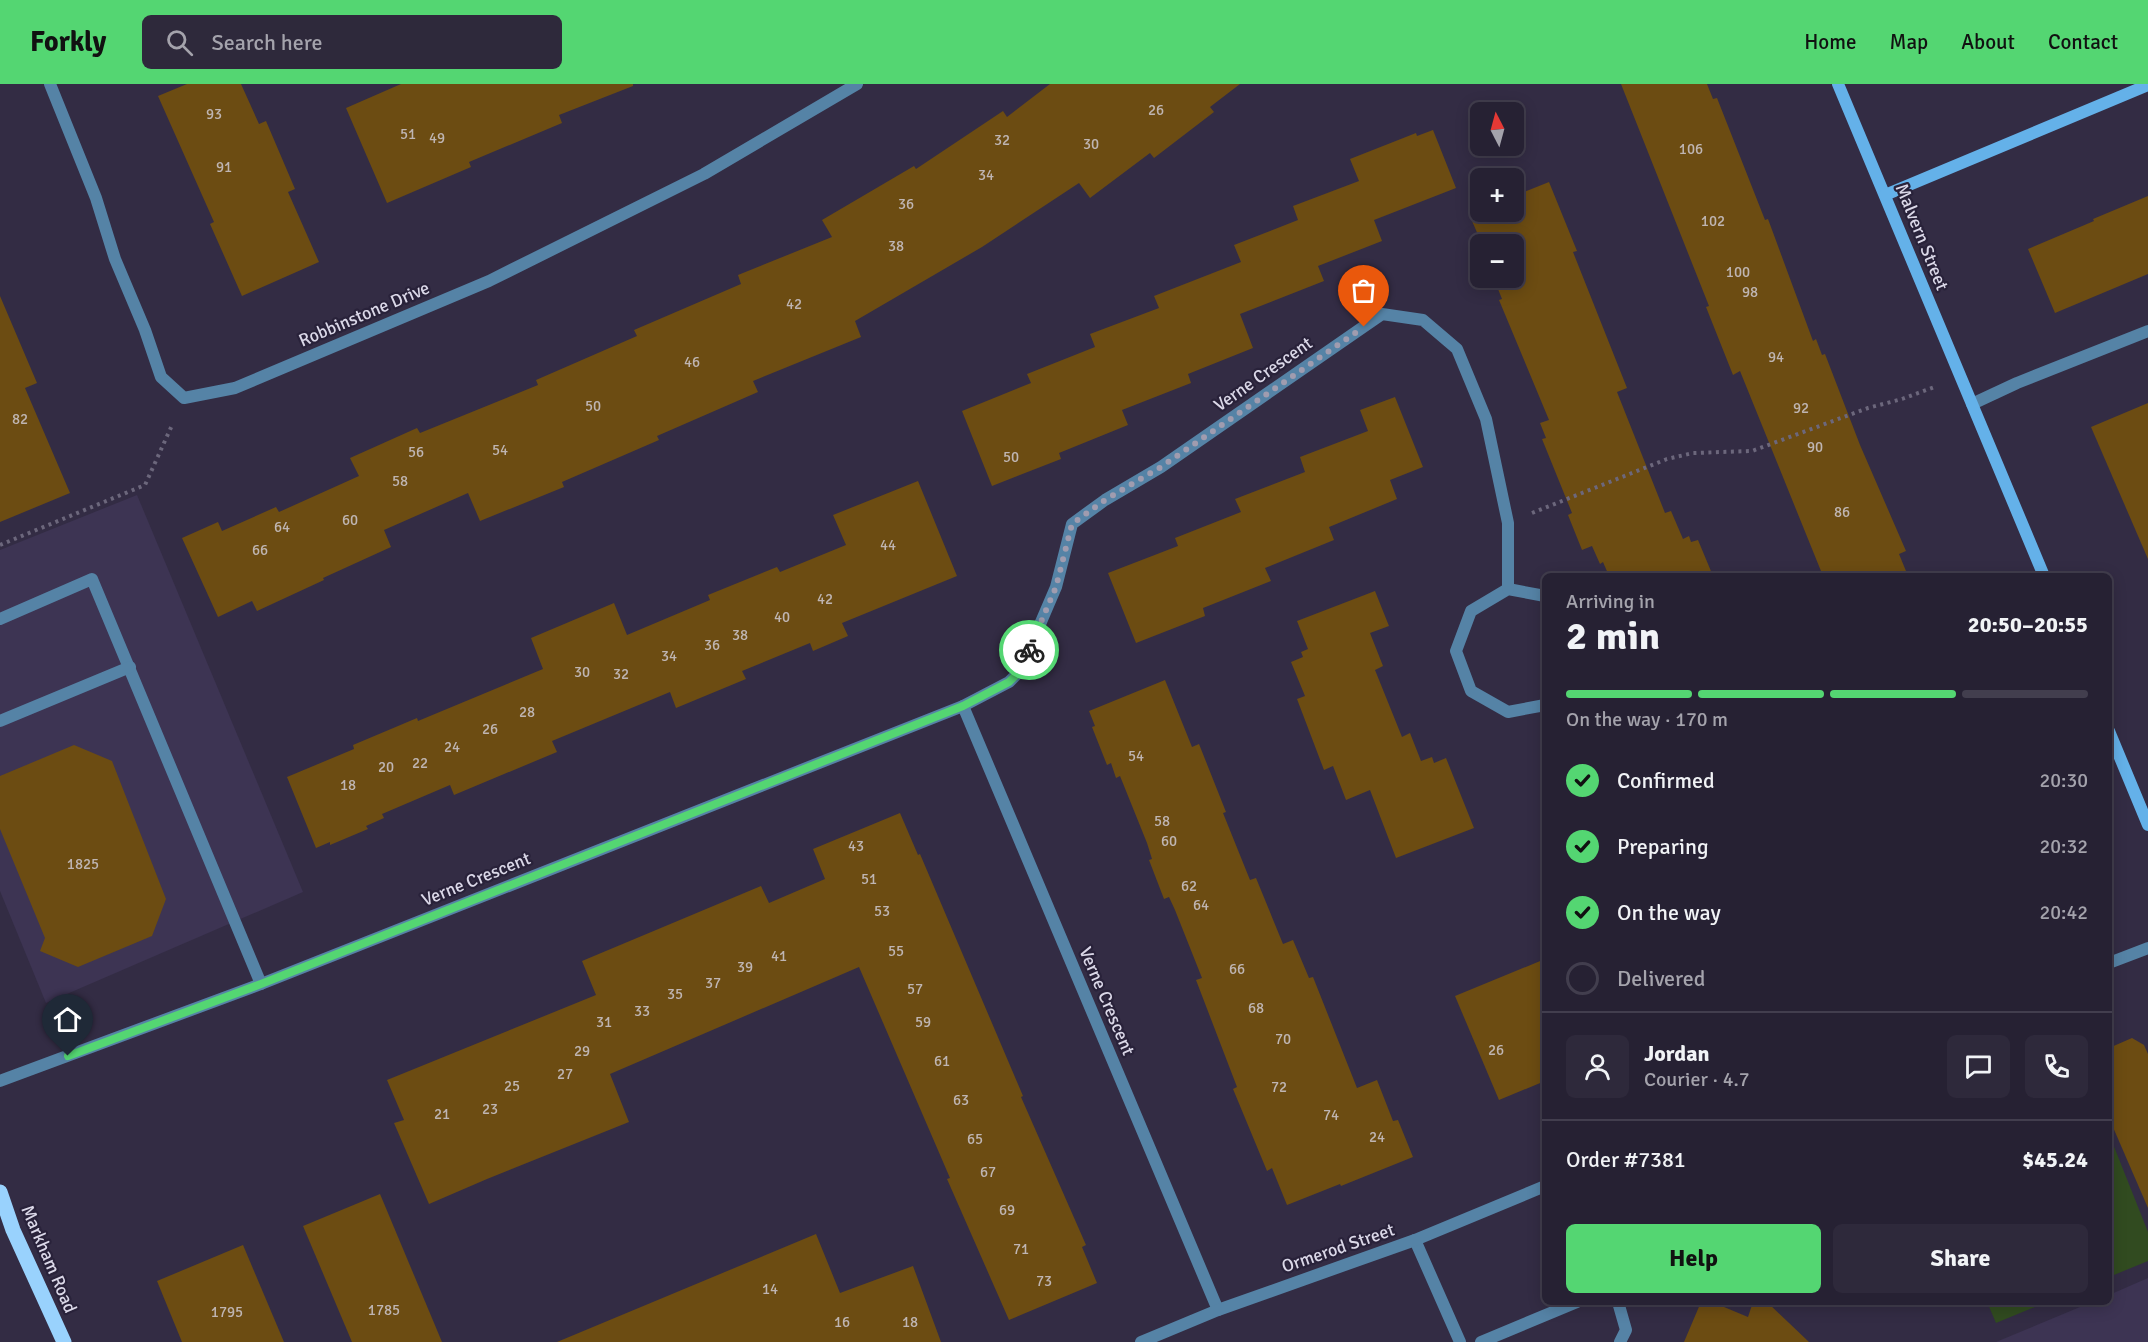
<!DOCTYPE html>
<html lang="en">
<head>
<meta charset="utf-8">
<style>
  :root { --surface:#262133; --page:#2e293b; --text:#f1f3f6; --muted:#a4a3ac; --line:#423e4e; --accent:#54d672 }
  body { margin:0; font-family:Signika,sans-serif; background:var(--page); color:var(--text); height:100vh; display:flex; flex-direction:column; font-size:22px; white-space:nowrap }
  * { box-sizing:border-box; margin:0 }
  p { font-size:20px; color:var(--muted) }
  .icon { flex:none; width:33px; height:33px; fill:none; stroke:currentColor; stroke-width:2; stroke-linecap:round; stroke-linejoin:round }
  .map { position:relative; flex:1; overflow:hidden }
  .sheet { position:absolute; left:1542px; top:489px; width:570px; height:732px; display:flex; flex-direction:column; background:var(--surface); border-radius:9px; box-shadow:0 3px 15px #0003,0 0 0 2px var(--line) }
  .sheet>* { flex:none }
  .needle { width:39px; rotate:354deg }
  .controls { position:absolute; left:1470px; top:18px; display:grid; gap:12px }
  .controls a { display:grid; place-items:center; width:54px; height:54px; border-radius:9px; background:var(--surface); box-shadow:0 3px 15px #0003,0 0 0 2px var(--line); font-size:30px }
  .pin { position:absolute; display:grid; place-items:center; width:51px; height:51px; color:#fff; margin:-62px -26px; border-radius:50% 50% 50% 0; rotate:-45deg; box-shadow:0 0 6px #0007 }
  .pin .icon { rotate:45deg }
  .courier { position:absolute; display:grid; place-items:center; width:60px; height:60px; margin:-30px; border:4px solid #54d672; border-radius:50%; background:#fff; color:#222; box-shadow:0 2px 8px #0007 }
  .summary em { font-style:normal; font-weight:700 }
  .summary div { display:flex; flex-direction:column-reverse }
  .summary { display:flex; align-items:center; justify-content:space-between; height:102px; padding:0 24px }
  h1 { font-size:39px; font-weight:700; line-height:45px }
  .bar { display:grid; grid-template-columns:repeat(4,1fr); gap:9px 6px; align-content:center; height:72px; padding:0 24px }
  .bar i { height:8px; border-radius:4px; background:var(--line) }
  .bar .current { background:var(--accent) }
  .bar p { grid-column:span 4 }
  .line { display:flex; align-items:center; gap:15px; padding:0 24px; border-top:2px solid var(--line) }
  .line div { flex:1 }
  .round { display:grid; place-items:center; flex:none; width:63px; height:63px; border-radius:9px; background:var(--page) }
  ol { padding:0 24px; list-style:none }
  li { display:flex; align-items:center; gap:18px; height:66px }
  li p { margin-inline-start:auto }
  li .icon { padding:6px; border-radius:50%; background:var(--accent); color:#111; stroke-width:4 }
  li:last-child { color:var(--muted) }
  li i { width:33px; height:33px; border:3px solid var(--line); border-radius:50% }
  .cta { display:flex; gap:12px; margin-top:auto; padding:12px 24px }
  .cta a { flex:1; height:69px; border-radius:9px; background:var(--accent); color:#111; font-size:24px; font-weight:700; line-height:69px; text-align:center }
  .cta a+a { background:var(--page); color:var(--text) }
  header { display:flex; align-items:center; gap:36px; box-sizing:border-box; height:84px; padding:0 30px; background:var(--accent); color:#111 }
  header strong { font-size:28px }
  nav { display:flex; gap:33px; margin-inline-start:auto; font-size:21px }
  .search { width:420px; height:54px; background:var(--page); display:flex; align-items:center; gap:15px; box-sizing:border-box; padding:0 21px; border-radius:9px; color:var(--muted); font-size:22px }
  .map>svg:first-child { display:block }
  .built { fill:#3d3453 }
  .green { fill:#314b20 }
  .building { fill:#6c4c12 }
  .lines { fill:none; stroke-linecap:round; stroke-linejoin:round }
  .path { stroke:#6c677c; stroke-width:4; stroke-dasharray:3 4.5; stroke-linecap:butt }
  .lane { stroke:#5583a6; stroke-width:12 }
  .street { stroke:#5583a6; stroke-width:12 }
  .secondary { stroke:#64b1e9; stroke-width:12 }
  .primary { stroke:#99d2fd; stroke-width:15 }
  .done { stroke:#a09caf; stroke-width:6; stroke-dasharray:0 10.8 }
  .route { stroke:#54d672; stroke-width:8 }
  .labels { text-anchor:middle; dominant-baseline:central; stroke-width:4.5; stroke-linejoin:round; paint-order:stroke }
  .number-label { font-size:15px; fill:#bfb5b2 }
  .street-label { font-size:18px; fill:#dbd8e8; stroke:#29223a }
</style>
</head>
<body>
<header>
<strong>Forkly</strong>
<div class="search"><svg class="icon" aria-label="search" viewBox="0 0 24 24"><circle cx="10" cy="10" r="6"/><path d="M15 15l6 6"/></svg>Search here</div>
<nav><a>Home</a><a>Map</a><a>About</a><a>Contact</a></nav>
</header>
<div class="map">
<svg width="2148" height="1258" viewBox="0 0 2148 1258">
  <rect width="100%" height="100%" fill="#332c44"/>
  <g class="built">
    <polygon points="137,411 303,808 46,919 0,807 0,466"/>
    <polygon points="2148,1194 2148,1258 1996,1258 2092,1218 2109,1218 2109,1211"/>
  </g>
  <g class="green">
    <polygon points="2109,1050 2148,1148 2148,1177 2109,1193"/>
    <polygon points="1987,1218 2047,1218 1996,1239"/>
  </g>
  <g class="building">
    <polygon points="187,0 241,0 259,40 266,37 295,105 288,108 319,178 242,212 210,140 214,138 158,12"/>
    <polygon points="401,0 633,0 633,2 559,31 562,39 469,78 471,83 387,119 346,24"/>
    <polygon points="1050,0 1240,0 1210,23 1214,28 1154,74 1150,69 1090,114 1079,99 982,163 855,237 861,253 753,297 758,308 657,352 659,356 562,398 564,403 480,437 468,409 384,446 391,463 323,494 324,496 257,527 252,517 218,533 182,454 218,438 222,447 276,423 279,428 359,392 350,374 417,344 420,349 538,301 536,296 637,252 634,246 741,200 738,191 832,153 822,136 914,82 916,85 1003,27 1007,33"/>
    <polygon points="1621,0 1707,0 1713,15 1717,14 1765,136 1768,135 1813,257 1816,255 1822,271 1825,270 1860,361 1906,467 1899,470 1908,492 1823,492 1740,287 1733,291 1706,223 1709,222"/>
    <polygon points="1433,46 1456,104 1374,136 1382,157 1318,182 1324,197 1240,230 1253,264 1188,290 1191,299 1122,326 1128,341 1059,369 1061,375 992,402 962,327 1031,299 1027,290 1095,263 1090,250 1159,224 1154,212 1241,178 1234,161 1298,136 1293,122 1359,97 1350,75 1416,49 1417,52"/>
    <polygon points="1549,98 1577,167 1573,168 1627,304 1617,308 1665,429 1671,427 1683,455 1689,452 1691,458 1698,456 1713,492 1609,492 1603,478 1600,480 1592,462 1582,466 1568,431 1572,429 1542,355 1546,354 1540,339 1549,336 1499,216 1502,215 1496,200 1497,199 1495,194 1514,194 1514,160 1482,160 1469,130 1480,125 1480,128 1514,128 1514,112"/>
    <polygon points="2148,112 2148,190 2055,229 2028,165 2094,137 2093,135"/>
    <polygon points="0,212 37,299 25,304 70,409 0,438"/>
    <polygon points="1395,313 1423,383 1390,396 1397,415 1329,443 1334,456 1265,484 1271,497 1203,524 1205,532 1136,559 1108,489 1178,462 1175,454 1241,428 1235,415 1305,388 1300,373 1368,347 1360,326"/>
    <polygon points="2148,319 2148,475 2091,343"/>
    <polygon points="918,397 957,492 842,539 848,552 813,567 810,559 742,587 746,595 676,624 670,608 552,657 557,668 454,711 450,701 382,730 384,734 366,742 368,745 330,761 330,758 316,764 287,693 354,665 353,661 417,634 418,637 543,585 531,554 614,519 627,551 710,516 708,511 777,483 780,488 846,461 833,431"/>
    <polygon points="1375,507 1389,542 1370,549 1383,582 1375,586 1402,653 1410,649 1421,677 1432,673 1434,679 1446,674 1474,744 1396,774 1370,706 1346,716 1333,682 1324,686 1297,615 1305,612 1291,578 1303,573 1301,568 1308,565 1297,537"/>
    <polygon points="1165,596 1192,663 1199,660 1226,728 1223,729 1250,796 1256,794 1283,860 1293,856 1309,894 1313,893 1357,1004 1377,996 1393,1037 1398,1036 1413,1073 1341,1102 1340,1100 1287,1121 1272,1084 1267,1087 1233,1005 1237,1003 1196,896 1202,894 1175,826 1169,813 1164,815 1149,776 1152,775 1147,759 1120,692 1116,694 1111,679 1107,681 1092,643 1095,642 1089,627"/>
    <polygon points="74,661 112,677 166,815 152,852 78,883 40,867 45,854 0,745 0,692"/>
    <polygon points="900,729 918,771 920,770 1023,1012 1021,1013 1086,1161 1082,1163 1097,1199 1009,1236 947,1095 950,1094 859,883 610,990 629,1038 487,1095 429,1120 394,1039 404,1036 387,996 596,911 582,877 761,802 769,819 825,795 813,765"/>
    <polygon points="1545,875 1545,997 1499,1016 1455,912"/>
    <polygon points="2132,954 2144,961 2148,970 2148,1124 2109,1034 2109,964"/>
    <polygon points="380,1110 442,1258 352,1258 303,1142"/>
    <polygon points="816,1150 840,1209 913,1182 941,1258 557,1258"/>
    <polygon points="243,1161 284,1258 182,1258 157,1197"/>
    <polygon points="1701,1218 1712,1218 1748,1233 1753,1218 1767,1218 1809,1258 1684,1258"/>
  </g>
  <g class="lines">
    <g class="path">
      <polyline points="1532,429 1667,375 1693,369 1752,367 1868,324 1902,315 1937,302"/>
      <polyline points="0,461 145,401 173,339"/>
    </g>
    <g class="lane">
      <polyline points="1972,320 2017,299 2148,247"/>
      <polyline points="1545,512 1508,505 1471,527 1456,567 1471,607 1508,628 1545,621"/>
      <polyline points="0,535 92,495 261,900"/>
      <polyline points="963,622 1009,598 1020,587 1056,503 1072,440 1105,416 1161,383 1382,230 1423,236 1457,265 1486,335 1508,439 1508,505"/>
      <polyline points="0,637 130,583"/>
      <polyline points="1415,1156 1460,1258"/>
      <polyline points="1618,1218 1626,1246 1620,1258"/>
      <polyline points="1481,1258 1577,1218"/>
    </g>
    <g class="street">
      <polyline points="50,0 96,114 115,175 145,246 161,293 184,314 235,304 489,197 704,90 857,0"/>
      <polyline points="2109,879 2148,864"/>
      <polyline points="0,997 261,900 963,622 1218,1226"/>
      <polyline points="1141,1258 1218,1226 1415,1156 1545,1102"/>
    </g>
    <g class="secondary">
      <polyline points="1838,0 2044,492"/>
      <polyline points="1885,111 2148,1"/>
      <polyline points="2109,647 2148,741"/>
    </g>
    <polyline class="primary" points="0,1108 13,1146 64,1258"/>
  </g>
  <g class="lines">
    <polyline class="done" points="1029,566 1056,503 1072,440 1105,416 1161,383 1364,243"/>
    <polyline class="route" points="68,972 261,900 963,622 1009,598 1020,587 1029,566"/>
  </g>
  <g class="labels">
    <g class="number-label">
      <text x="1156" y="26">26</text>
      <text x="214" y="30">93</text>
      <text x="408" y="50">51</text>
      <text x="437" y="54">49</text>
      <text x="1002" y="56">32</text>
      <text x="1091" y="60">30</text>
      <text x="1691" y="65">106</text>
      <text x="224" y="83">91</text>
      <text x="986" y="91">34</text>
      <text x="906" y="120">36</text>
      <text x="1713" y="137">102</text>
      <text x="896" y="162">38</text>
      <text x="1738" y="188">100</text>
      <text x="1750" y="208">98</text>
      <text x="794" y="220">42</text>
      <text x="1776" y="273">94</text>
      <text x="692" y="278">46</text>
      <text x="593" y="322">50</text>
      <text x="1801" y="324">92</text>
      <text x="20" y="335">82</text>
      <text x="1815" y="363">90</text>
      <text x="500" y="366">54</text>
      <text x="416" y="368">56</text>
      <text x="1011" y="373">50</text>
      <text x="400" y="397">58</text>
      <text x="1842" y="428">86</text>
      <text x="350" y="436">60</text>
      <text x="282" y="443">64</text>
      <text x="888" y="461">44</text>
      <text x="260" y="466">66</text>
      <text x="825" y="515">42</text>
      <text x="782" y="533">40</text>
      <text x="740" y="551">38</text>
      <text x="712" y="561">36</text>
      <text x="669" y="572">34</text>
      <text x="582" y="588">30</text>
      <text x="621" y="590">32</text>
      <text x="527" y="628">28</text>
      <text x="490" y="645">26</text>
      <text x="452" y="663">24</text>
      <text x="1136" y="672">54</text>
      <text x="420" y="679">22</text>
      <text x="386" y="683">20</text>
      <text x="348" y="701">18</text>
      <text x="1162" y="737">58</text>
      <text x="1169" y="757">60</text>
      <text x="856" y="762">43</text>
      <text x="83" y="780">1825</text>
      <text x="869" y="795">51</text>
      <text x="1189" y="802">62</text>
      <text x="1201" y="821">64</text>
      <text x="882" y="827">53</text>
      <text x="896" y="867">55</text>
      <text x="779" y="872">41</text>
      <text x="745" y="883">39</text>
      <text x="1237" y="885">66</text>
      <text x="713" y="899">37</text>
      <text x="915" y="905">57</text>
      <text x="675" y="910">35</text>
      <text x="1256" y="924">68</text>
      <text x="642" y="927">33</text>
      <text x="604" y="938">31</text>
      <text x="923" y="938">59</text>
      <text x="1283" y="955">70</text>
      <text x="1496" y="966">26</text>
      <text x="582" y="967">29</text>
      <text x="942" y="977">61</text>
      <text x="565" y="990">27</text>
      <text x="512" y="1002">25</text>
      <text x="1279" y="1003">72</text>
      <text x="961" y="1016">63</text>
      <text x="490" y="1025">23</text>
      <text x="442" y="1030">21</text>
      <text x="1331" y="1031">74</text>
      <text x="1377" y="1053">24</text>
      <text x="975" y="1055">65</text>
      <text x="988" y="1088">67</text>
      <text x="1007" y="1126">69</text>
      <text x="1021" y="1165">71</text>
      <text x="1044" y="1197">73</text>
      <text x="770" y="1205">14</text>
      <text x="384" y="1226">1785</text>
      <text x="227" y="1228">1795</text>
      <text x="842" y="1238">16</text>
      <text x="910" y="1238">18</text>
    </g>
    <g class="street-label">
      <text transform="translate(1922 153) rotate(68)">Malvern Street</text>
      <text transform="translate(364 230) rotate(-23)">Robbinstone Drive</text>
      <text transform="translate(1263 290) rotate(-35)">Verne Crescent</text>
      <text transform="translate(476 795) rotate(-22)">Verne Crescent</text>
      <text transform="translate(1107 917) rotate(67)">Verne Crescent</text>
      <text transform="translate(1338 1164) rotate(-19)">Ormerod Street</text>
      <text transform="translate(49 1175) rotate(67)">Markham Road</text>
    </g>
  </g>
</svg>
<div class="controls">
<a><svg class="needle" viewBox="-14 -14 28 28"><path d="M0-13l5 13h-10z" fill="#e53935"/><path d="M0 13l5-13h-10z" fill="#a4a3ac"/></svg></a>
<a>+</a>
<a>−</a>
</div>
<div class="pin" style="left:1364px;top:243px;background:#ea580c"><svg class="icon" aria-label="bag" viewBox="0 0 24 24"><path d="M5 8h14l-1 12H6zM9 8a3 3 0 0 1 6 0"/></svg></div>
<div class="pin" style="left:68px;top:972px;background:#1f2937"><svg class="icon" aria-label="home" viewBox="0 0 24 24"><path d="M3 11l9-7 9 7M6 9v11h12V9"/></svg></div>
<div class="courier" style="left:1029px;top:566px"><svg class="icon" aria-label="bike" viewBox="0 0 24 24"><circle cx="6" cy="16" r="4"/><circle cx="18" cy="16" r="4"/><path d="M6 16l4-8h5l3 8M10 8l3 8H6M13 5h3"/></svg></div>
<section class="sheet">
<div class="summary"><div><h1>2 min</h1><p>Arriving in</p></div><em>20:50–20:55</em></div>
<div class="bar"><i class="current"></i><i class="current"></i><i class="current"></i><i></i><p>On the way · 170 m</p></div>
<ol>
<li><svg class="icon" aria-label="check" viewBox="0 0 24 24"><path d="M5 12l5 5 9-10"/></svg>Confirmed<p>20:30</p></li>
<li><svg class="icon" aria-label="check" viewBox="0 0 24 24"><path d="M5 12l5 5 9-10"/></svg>Preparing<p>20:32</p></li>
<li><svg class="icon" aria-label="check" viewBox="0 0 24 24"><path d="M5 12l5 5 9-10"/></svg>On the way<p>20:42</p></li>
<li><i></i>Delivered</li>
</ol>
<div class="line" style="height:108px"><a class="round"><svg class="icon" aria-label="person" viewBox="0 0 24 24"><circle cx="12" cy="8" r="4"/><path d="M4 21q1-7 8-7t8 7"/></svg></a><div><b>Jordan</b><p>Courier · 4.7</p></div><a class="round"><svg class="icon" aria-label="chat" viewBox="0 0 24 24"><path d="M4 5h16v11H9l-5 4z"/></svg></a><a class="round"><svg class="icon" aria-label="phone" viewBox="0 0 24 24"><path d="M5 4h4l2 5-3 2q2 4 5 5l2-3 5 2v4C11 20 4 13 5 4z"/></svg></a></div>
<div class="line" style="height:78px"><div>Order #7381</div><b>$45.24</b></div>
<div class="cta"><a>Help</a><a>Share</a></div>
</section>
</div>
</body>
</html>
